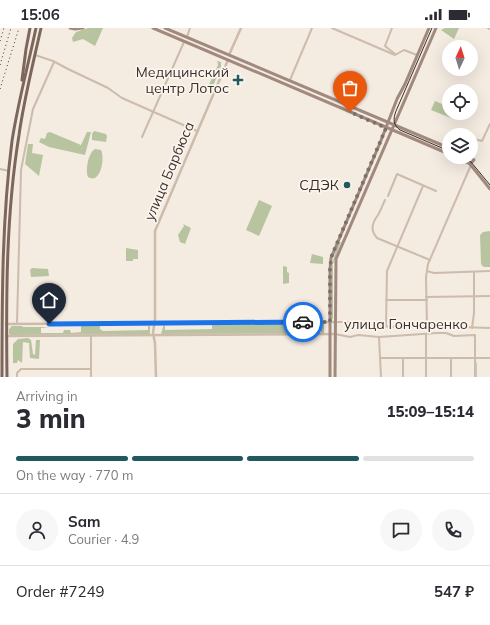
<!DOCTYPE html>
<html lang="en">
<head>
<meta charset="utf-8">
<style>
  :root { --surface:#fff; --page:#f7f7f7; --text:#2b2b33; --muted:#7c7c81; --line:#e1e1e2; --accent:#1f5a5e }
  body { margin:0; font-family:Mulish,sans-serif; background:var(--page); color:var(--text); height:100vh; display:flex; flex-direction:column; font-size:15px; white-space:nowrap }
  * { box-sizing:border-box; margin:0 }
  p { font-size:13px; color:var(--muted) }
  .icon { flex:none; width:22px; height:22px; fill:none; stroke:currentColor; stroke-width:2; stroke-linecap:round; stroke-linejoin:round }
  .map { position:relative; height:349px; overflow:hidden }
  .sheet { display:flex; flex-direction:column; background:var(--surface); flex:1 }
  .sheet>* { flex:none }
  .needle { width:26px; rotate:4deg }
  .buttons { position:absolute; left:442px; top:12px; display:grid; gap:8px }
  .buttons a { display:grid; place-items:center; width:36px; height:36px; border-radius:50%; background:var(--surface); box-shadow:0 4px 16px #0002; font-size:20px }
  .pin { position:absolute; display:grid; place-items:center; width:34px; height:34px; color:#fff; margin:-41px -17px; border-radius:50% 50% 50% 0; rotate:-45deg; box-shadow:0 0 4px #0007 }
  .pin .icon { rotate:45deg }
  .courier { position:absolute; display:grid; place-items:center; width:40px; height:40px; margin:-20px; border:3px solid #1a73e8; border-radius:50%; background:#fff; color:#222; box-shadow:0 1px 5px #0007 }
  .headline em { font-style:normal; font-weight:800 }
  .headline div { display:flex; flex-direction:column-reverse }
  .headline { display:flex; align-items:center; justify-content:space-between; height:68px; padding:0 16px }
  h1 { font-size:26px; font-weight:800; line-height:30px }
  .bar { display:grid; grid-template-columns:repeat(4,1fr); gap:6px 4px; align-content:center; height:48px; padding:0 16px }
  .bar i { height:5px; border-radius:3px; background:var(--line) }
  .bar .on { background:var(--accent) }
  .bar p { grid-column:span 4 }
  .line { display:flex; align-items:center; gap:10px; padding:0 16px; border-top:1px solid var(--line) }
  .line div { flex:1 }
  .round { display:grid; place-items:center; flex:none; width:42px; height:42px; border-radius:21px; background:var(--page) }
  .status { display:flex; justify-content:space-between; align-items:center; height:28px; padding:0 20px; background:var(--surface); direction:ltr }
  .status svg { height:11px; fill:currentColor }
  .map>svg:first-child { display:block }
  .green { fill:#b8c4a0 }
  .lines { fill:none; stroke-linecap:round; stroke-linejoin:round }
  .stream { stroke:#7fb0b2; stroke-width:1 }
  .minor { stroke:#cdbbac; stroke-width:2 }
  .tertiary { stroke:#cdbbac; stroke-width:2.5 }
  .secondary { stroke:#a18a7d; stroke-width:3 }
  .primary { stroke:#7d675c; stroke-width:3 }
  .tram { stroke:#3b302b; stroke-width:1 }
  .rail { stroke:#3b302b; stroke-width:1; stroke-dasharray:1 3; stroke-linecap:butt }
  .done { stroke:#7c716b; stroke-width:4; stroke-dasharray:0 7.2 }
  .route { stroke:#1a73e8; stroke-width:5 }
  .poi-dot { fill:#1f5a5e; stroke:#fbf5ee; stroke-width:1.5 }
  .labels { text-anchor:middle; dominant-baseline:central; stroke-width:3.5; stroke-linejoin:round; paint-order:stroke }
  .poi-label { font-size:14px; fill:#3b302b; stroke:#fbf5ee; text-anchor:end }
  .street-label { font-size:14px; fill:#3b302b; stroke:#fbf5ee }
</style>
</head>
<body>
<div class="status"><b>15:06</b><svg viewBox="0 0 49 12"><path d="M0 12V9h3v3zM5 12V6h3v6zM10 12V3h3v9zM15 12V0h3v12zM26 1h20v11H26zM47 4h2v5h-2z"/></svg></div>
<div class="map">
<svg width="490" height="349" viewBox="0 0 490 349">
  <rect width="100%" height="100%" fill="#f4ebe1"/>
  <g class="green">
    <polygon points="88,0 103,0 95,18 83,11 73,14 72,10 76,4"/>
    <polygon points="445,0 459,0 454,11 441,2"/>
    <polygon points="217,33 221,34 221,39 211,63 207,61 218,37"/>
    <polygon points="435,73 449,79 449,85 453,85 451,90 431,82"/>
    <polygon points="94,103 106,106 107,108 106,114 92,112 92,106"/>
    <polygon points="50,104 81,117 87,104 91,104 85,127 49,119 39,114 41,110 45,111 47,105"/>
    <polygon points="28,116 33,116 32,125 43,127 39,148 25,136"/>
    <path d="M 95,121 L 101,122 C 105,129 101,157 88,149 C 85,143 88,125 95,121 Z"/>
    <polygon points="259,172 272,178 259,208 246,202"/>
    <polygon points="183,196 191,200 185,216 180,214 178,207 184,198"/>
    <path d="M 490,203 L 490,239 C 486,239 482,240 481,235 L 480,207 L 483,204 Z"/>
    <path d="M 339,214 L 341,214 L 333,236 L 333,291 L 331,291 C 331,263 328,239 339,214 Z"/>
    <polygon points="126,220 138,222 138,231 133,231 133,233 126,233"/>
    <polygon points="312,226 323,229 323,236 310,235"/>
    <polygon points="283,238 287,239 287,244 289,245 289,255 283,256"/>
    <polygon points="32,240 48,241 49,248 31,249 30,242"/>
    <polygon points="303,295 291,296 291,301 313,300 313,305 321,305 321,295 305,295 324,295 324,305 161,306 164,296 178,296 165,297 165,302 212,301 212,296 181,296"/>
    <polygon points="81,297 100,297 100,301 103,303 148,302 148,298 150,298 150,306 11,307 9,306 9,301 12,298 22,298 23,299 50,299 41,300 41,305 63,305 64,302 70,302 71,305 81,304"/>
    <polygon points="28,310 31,312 33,326 35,327 36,312 40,312 39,331 30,330 29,315 23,314 22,335 18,332 17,335 13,335 13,316 18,311"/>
  </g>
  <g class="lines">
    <polyline class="stream" points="476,335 476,349"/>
    <g class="minor">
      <polyline points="332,0 395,27 404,22 417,27"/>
      <polyline points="392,0 385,18 395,26"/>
      <polyline points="488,0 490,1"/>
      <polyline points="187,9 190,0"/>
      <polyline points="35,27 53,33 68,41 108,60 122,70 197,103"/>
      <polyline points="290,52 312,0"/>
      <polyline points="142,109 184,14"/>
      <polyline points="471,115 474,111 482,113 490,96"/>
      <polyline points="0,141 9,143"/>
      <polyline points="388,168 397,146 436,163"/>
      <path d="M 385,172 C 383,176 381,182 378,187 C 372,195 370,202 377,210 L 430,232"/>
      <polyline points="427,243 434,245 490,243"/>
      <polyline points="426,269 490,268"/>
      <polyline points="386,272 427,272"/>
      <polyline points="335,294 349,294 351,298 355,299 363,298 411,299 432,298 490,300"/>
      <polyline points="17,296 21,142 33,81 54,34"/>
      <polyline points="386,298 387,243 423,158"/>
      <polyline points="427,298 426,249 428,236 471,137"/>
      <polyline points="472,300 474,285 474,244"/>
      <polyline points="335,306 350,309 358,307 379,309 437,305 446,305 454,308 475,307 475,349"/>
      <polyline points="379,309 381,349"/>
      <polyline points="381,330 490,330"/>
      <polyline points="403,330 403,349"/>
      <polyline points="17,349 17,345 21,341 91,341"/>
      <polyline points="91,349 91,308"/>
      <polyline points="426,349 426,307"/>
      <polyline points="451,349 451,330"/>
    </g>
    <g class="tertiary">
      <polyline points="229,27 241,0"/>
      <polyline points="6,296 335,294"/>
      <polyline points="6,308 335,306"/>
      <polyline points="156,349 155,315 153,305 155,291 155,203 228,32"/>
    </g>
    <g class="secondary">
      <polyline points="70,0 75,1 83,0"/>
      <polyline points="153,0 449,126"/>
      <polyline points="165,0 449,120"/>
      <polyline points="457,129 470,136 490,161"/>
      <polyline points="470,136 474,132 470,129"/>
      <polyline points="330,349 330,241 331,230 380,115 397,71 405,56 429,0"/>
      <polyline points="335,349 336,231 436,0"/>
    </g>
    <g class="primary">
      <polyline points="22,52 26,21 30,0"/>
      <path d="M 2,349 C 2,270 2,191 12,113 C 18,74 28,38 36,0"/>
      <path d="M 7,349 C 6,268 6,187 19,107 C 24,71 33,36 41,0"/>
    </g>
    <g class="tram">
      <path d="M 432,0 L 396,83 C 393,91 393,97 400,102 L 449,123"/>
      <polyline points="462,129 471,134 490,157"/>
    </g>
    <g class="rail">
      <polyline points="0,13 4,0"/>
      <polyline points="0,37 11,0"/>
      <polyline points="0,61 19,0"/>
    </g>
  </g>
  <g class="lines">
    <polyline class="done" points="303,294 330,294 330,239 332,227 386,100 350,84"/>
    <polyline class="route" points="49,296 303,294"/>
  </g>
  <g class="poi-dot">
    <path d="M236 46h4v4h4v4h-4v4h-4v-4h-4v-4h4z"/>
    <circle cx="347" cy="157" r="4"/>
  </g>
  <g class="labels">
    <g class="poi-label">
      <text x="229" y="44">Медицинский<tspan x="229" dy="16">центр Лотос</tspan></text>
      <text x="339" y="157">СДЭК</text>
    </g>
    <g class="street-label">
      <text transform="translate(169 143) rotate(-67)">улица Барбюса</text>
      <text x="406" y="296">улица Гончаренко</text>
    </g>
  </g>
</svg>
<div class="buttons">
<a><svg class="needle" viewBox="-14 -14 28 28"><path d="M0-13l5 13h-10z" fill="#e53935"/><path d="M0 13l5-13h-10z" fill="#7c7c81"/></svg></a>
<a><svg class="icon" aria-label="locate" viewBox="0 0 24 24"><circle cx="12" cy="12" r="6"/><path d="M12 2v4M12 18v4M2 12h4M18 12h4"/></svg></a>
<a><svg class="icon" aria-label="layers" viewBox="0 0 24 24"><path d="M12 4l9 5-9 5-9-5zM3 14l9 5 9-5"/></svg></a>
</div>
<div class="pin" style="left:350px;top:84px;background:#ea580c"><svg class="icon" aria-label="bag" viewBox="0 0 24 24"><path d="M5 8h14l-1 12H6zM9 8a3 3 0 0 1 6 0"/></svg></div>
<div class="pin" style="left:49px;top:296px;background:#1f2937"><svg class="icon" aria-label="home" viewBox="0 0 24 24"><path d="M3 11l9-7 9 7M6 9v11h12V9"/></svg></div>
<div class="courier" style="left:303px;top:294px"><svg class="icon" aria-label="car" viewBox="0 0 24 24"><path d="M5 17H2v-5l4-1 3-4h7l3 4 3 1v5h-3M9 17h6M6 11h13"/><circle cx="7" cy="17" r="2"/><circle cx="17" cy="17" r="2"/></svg></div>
</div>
<section class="sheet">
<div class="headline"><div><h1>3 min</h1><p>Arriving in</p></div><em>15:09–15:14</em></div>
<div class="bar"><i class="on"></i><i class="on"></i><i class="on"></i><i></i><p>On the way · 770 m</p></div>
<div class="line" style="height:72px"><a class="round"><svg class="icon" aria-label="person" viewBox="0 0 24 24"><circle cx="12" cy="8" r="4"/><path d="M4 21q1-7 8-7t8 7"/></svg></a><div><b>Sam</b><p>Courier · 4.9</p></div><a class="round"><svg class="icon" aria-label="chat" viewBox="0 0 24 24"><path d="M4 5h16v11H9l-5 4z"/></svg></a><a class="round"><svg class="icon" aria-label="phone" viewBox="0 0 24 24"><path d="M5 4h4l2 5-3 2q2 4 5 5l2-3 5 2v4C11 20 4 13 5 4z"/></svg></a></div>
<div class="line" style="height:52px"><div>Order #7249</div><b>547 ₽</b></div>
</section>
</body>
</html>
